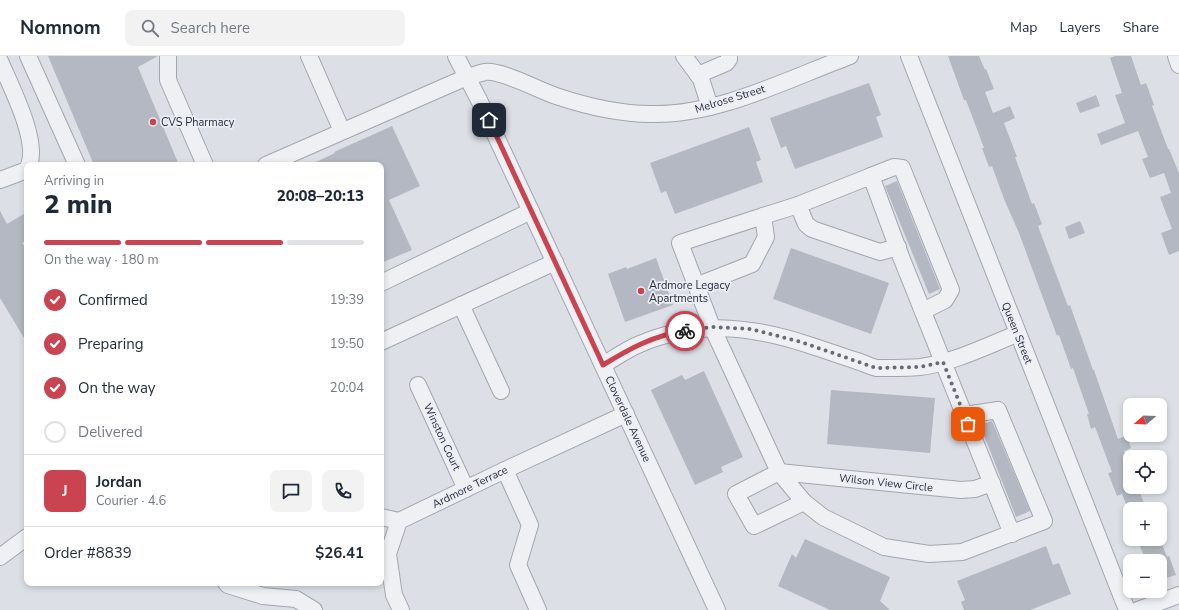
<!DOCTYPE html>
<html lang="en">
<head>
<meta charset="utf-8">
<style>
  :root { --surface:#fff; --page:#f2f2f3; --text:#1f2937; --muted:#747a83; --line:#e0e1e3; --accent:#c94350 }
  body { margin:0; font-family:"Nunito Sans",sans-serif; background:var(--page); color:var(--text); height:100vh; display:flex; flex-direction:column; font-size:15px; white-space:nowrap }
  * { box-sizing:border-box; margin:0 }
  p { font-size:13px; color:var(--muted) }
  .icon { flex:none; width:22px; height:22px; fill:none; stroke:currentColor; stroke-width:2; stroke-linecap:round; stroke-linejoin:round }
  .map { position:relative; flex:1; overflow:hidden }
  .drawer { position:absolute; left:24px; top:106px; width:360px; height:424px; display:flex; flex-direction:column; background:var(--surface); border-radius:8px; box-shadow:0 2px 6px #0003 }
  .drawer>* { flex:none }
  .needle { width:26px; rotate:251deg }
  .tools { position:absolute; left:1123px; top:342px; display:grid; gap:8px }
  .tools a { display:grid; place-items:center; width:44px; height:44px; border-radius:8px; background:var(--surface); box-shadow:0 2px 6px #0003; font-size:20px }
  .pin { position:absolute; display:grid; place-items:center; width:34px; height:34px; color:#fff; margin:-17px; border-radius:8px; box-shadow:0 2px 6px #0006 }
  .courier { position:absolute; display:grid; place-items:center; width:40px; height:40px; margin:-20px; border:3px solid #c94350; border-radius:50%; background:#fff; color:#222; box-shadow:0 1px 5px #0007 }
  .headline em { font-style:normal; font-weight:800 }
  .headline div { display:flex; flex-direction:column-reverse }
  .headline { display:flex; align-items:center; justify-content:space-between; height:68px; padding:0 20px }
  h1 { font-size:26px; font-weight:800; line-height:30px }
  .bar { display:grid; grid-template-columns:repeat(4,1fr); gap:6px 4px; align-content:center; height:48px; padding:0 20px }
  .bar i { height:5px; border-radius:3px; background:var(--line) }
  .bar .on { background:var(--accent) }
  .bar p { grid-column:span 4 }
  .line { display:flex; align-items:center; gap:10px; padding:0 20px; border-top:1px solid var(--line) }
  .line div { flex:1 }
  .round { display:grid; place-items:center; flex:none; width:42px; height:42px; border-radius:8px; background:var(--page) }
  ol { padding:0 20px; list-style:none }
  li { display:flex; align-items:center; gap:12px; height:44px }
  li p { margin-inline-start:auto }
  li .icon { padding:4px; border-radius:50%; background:var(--accent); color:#fff; stroke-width:4 }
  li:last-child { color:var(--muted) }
  li i { width:22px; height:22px; border:2px solid var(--line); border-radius:50% }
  header { display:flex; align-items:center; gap:24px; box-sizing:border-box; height:56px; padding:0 20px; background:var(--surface); border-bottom:1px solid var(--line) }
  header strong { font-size:19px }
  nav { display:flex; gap:22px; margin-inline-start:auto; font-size:14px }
  .search { width:280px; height:36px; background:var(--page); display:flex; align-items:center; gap:10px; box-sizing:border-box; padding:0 14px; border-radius:8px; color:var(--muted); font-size:15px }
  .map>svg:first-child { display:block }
  .building { fill:#b4b8c2 }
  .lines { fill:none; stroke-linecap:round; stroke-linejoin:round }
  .minor-casing { stroke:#a2a6b0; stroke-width:18 }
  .minor { stroke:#eff0f4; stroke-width:16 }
  .done { stroke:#666b78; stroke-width:4; stroke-dasharray:0 7.2 }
  .route { stroke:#c94350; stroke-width:5 }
  .poi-dot { fill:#c94350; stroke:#ebeef4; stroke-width:1.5 }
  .labels { text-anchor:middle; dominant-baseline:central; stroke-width:3.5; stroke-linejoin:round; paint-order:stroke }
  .street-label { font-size:11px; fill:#272d3c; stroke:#ebeef4 }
  .poi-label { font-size:11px; fill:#272d3c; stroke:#ebeef4; text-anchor:start }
</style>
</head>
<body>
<header>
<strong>Nomnom</strong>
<div class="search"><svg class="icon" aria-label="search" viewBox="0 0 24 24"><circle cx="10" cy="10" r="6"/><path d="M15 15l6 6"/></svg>Search here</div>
<nav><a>Map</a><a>Layers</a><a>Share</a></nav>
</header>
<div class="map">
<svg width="1179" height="554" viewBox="0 0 1179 554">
  <rect width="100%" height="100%" fill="#dcdfe6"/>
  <g class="building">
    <polygon points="48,0 158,0 138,11 179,109 94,109"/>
    <polygon points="948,0 979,0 985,14 986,13 994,33 985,36 993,57 1010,50 1015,62 1004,67 1017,101 1015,101 1032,148 1034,147 1042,168 1038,170 1068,250 1070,249 1093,314 1094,314 1118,383 1127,379 1131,392 1124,395 1130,410 1130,431 1138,431 1146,453 1128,453 1122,438 1117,440 1108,417 1112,416 1095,371 1091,373 1087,358 1089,358 1073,312 1071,313 1059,279 1057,280 1019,177 1004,143 992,110 989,111 982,92 984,92 966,44 964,44"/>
    <polygon points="1115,0 1131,0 1141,29 1146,27 1154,49 1152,50 1168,93 1169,93 1179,117 1179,195 1169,199 1161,177 1172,173 1160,141 1171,137 1164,117 1150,122 1142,103 1148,101 1138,75 1101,89 1097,78 1125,67 1115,39 1122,37 1110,2"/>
    <polygon points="869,27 881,59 876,61 883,81 795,113 786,90 781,92 770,62"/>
    <polygon points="1096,39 1100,50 1080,57 1076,47"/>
    <polygon points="392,70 420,130 389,144 412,194 381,207 381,109 310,109 335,97 334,96"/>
    <polygon points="749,71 761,104 756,106 763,126 675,158 666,135 661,137 650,107"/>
    <polygon points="897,125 940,233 929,238 885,130"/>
    <polygon points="0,155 7,168 27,156 27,184 22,187 27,194 27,287 0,242"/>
    <polygon points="1080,165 1085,177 1069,183 1065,171"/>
    <polygon points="791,192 889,227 871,278 773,243"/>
    <polygon points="656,202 673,249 625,266 608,218 626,211 627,213"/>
    <polygon points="704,315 743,401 721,411 723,416 695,429 651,334 682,319 685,324"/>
    <polygon points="831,334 935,342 930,397 827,388"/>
    <polygon points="992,365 1030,455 1016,461 980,369"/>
    <polygon points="805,483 890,521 880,545 890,554 830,554 778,530 792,498 796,502"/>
    <polygon points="1137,483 1160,483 1167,501 1169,500 1176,519 1160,524 1160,505 1146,505"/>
    <polygon points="1046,490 1053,509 1059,507 1071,538 1030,554 964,554 961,546 965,544 957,525"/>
  </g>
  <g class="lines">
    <g class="minor-casing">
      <g id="minor">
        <polyline points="28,0 77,109"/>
        <polyline points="168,0 168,24 205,109"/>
        <polyline points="309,0 342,75"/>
        <polyline points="456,0 479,44 717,554"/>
        <polyline points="684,0 701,23 710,51"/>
        <polyline points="909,0 1127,554"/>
        <polyline points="1176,0 1179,9"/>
        <path d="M 0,5 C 10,29 39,84 29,109"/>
        <polyline points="698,19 726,7 729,3 729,0"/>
        <path d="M 266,109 L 467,21 C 473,20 479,17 485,16 C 502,14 538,34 556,40 C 586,50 619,58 651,58 C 717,60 788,23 850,0"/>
        <polyline points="871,120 894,111 902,112 951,234 945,244 923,255"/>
        <polyline points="0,124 27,114"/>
        <polyline points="798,149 806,168 812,173 880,196 898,191"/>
        <polyline points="763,160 798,149 871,120 901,201 1012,478"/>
        <polyline points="381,227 531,155"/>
        <polyline points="696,230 752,208 766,181 763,160 680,187 712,271 779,416 804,446 823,461 884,491 929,498 962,496 1044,465 998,354 965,359"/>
        <polyline points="461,249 501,335"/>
        <polyline points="381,286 555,206"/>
        <path d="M 603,309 C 615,302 627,293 640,288 C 696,264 752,270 809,289 C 825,294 841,300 857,305 C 864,307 871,311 877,312 C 888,312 909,312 920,311 C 953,307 986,290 1017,278"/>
        <polyline points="418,329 466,433"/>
        <polyline points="505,414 530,469 518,509 538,554"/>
        <polyline points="804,446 754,470 736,438 779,416 961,434 975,433 992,427"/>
        <polyline points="381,461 399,465"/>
        <polyline points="0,501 27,481"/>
        <polyline points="226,527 228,529 263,540 296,543 314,554"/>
        <polyline points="401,554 394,539 388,498 399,465 505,414 626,358"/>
        <polyline points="1138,554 1179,539"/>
      </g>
    </g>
    <use href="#minor" class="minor"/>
  </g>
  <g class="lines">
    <polyline class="done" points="685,275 712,271 751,273 801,286 876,312 920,311 943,306 968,368"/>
    <path class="route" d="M 489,64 L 603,309 C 629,293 654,279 685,275"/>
  </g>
  <g class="poi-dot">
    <circle cx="153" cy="66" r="4"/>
    <circle cx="641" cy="235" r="4"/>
  </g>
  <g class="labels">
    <g class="street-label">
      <text transform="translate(730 43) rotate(-17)">Melrose Street</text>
      <text transform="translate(1017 277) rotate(68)">Queen Street</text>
      <text transform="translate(628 363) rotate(65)">Cloverdale Avenue</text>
      <text transform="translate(442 381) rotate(65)">Winston Court</text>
      <text transform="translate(886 427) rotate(6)">Wilson View Circle</text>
      <text transform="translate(470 431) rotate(-26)">Ardmore Terrace</text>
    </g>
    <g class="poi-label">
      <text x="161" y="66">CVS Pharmacy</text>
      <text x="649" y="229">Ardmore Legacy<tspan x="649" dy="13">Apartments</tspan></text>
    </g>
  </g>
</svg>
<div class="tools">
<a><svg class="needle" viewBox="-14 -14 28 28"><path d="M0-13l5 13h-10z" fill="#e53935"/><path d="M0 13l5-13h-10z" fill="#747a83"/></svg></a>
<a><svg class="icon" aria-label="locate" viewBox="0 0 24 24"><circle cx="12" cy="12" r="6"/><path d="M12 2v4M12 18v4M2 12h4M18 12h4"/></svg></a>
<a>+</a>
<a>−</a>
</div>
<div class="pin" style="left:968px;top:368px;background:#ea580c"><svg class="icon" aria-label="bag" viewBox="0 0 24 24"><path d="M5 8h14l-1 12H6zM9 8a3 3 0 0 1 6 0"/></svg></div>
<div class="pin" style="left:489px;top:64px;background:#1f2937"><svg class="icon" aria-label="home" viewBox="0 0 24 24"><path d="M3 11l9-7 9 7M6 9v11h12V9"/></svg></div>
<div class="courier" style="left:685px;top:275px"><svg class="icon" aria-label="bike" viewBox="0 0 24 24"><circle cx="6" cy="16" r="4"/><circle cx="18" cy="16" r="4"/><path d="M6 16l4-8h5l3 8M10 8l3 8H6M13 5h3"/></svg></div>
<section class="drawer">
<div class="headline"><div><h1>2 min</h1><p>Arriving in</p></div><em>20:08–20:13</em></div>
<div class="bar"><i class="on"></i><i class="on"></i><i class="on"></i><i></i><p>On the way · 180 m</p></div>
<ol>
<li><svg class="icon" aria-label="check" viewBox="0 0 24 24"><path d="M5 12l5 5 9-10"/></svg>Confirmed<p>19:39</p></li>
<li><svg class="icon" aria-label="check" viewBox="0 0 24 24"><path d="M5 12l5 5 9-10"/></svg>Preparing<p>19:50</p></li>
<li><svg class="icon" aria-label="check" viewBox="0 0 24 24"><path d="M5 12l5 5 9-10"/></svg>On the way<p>20:04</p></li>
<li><i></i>Delivered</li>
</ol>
<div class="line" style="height:72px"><b class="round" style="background:var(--accent);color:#fff">J</b><div><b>Jordan</b><p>Courier · 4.6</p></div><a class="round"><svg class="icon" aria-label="chat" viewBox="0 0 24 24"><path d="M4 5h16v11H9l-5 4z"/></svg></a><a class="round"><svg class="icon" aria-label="phone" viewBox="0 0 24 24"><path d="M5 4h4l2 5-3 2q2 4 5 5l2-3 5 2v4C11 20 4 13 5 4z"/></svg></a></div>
<div class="line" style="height:52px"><div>Order #8839</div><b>$26.41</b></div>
</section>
</div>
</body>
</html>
